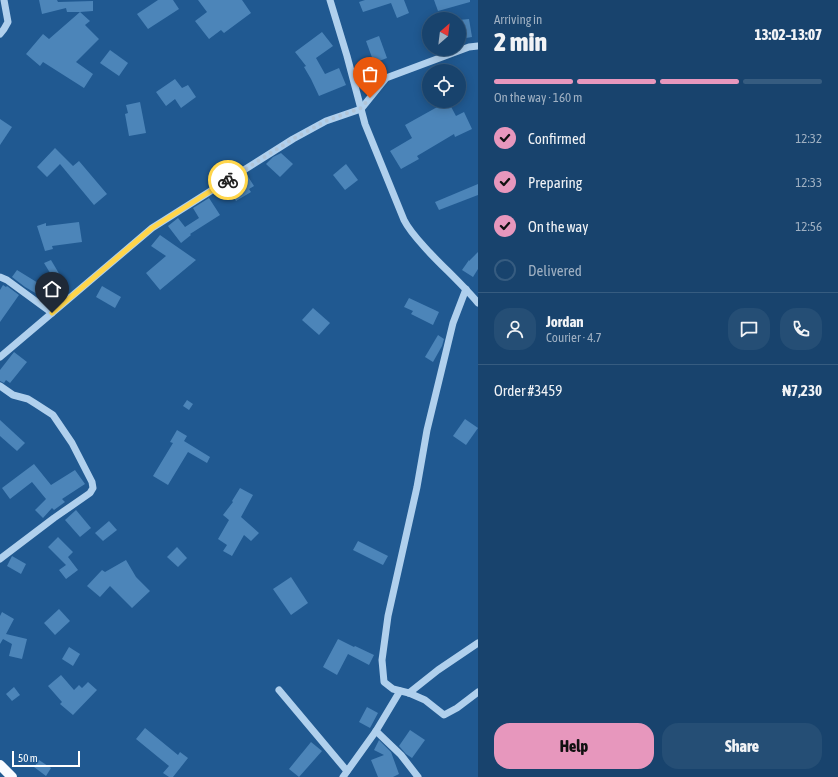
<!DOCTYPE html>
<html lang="en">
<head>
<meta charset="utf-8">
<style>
  :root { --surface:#18436d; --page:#254e75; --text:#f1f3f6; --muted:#9fb0c2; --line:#365c80; --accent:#e797bd }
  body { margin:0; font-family:"Asap Condensed",sans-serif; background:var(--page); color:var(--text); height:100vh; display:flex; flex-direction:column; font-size:15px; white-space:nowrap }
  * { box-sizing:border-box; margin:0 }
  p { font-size:13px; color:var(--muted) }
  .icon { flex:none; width:22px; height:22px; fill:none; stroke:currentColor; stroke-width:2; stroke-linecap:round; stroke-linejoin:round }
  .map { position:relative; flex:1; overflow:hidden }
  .details { display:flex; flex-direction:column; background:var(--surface); width:360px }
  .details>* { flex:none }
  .needle { width:26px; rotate:28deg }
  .buttons { position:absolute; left:422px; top:12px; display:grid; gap:8px }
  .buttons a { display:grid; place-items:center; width:44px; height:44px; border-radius:50%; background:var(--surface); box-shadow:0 2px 10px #0003,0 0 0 1px var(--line); font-size:20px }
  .scale { position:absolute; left:12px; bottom:10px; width:68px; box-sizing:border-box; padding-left:4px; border:2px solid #fff; border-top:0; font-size:11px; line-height:14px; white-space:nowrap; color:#fff; -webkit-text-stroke:3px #205991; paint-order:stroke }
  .pin { position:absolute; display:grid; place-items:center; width:34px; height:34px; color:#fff; margin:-41px -17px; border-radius:50% 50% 50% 0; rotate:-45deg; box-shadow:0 0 4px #0007 }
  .pin .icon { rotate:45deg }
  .courier { position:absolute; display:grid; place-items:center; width:40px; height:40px; margin:-20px; border:3px solid #ffd54a; border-radius:50%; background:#fff; color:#222; box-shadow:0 1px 5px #0007 }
  .headline em { font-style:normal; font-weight:800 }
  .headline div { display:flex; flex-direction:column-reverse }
  .headline { display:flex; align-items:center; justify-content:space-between; height:68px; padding:0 16px }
  h1 { font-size:26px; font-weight:800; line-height:30px }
  .bar { display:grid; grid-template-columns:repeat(4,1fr); gap:6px 4px; align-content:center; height:48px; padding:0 16px }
  .bar i { height:5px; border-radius:3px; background:var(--line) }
  .bar .selected { background:var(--accent) }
  .bar p { grid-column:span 4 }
  .line { display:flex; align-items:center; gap:10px; padding:0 16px; border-top:1px solid var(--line) }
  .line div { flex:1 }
  .round { display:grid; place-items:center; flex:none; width:42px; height:42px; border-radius:16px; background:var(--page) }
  ol { padding:0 16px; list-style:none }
  li { display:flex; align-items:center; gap:12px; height:44px }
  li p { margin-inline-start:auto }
  li .icon { padding:4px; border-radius:50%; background:var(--accent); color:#111; stroke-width:4 }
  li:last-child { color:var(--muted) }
  li i { width:22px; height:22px; border:2px solid var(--line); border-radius:50% }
  .cta { display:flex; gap:8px; margin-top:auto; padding:8px 16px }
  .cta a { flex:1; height:46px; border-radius:16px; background:var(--accent); color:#111; font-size:16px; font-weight:800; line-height:46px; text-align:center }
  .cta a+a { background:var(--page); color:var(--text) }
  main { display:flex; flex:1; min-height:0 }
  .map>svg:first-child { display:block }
  .building { fill:#4c85b9 }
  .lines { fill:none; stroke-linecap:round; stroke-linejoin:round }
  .minor { stroke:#b0d0ed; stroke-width:7 }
  .major { stroke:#f7faff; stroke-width:10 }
  .done { stroke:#b1c5d8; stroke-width:4; stroke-dasharray:0 7.2 }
  .route { stroke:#ffd54a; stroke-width:5 }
</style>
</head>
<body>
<main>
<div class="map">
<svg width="478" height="777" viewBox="0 0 478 777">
  <rect width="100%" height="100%" fill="#205991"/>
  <g class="building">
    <polygon points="39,0 57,0 58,2 93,1 93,11 80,12 90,21 85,25 99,39 76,62 93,74 84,88 43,62 40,66 26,54 43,34 49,39 80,12 67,12 66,8 42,14"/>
    <polygon points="158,0 173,0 179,9 148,29 137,14"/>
    <polygon points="198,0 242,0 251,13 224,33 221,30 209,39 195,21 207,12"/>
    <polygon points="365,0 404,0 409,13 397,18 391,3 363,12 359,2"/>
    <polygon points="434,0 470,0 470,2 438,11"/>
    <polygon points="469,19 472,37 460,39 459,32 459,20"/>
    <polygon points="322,32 333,46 316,58 325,74 339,68 346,85 319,96 311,79 304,67 306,66 295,52"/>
    <polygon points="379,36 387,58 374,63 366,41"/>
    <polygon points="110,50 128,63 119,76 100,63"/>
    <polygon points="175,79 182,88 188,85 196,97 181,108 175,99 166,106 156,92"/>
    <polygon points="448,101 456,116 464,112 472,129 455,137 454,134 417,156 419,159 401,169 390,151 412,138 405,125"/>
    <polygon points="140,102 146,133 129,136 125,114 128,113 126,105"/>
    <polygon points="0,119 12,127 0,145"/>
    <polygon points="55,148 73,166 79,161 107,194 94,205 60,164 47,177 37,167"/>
    <polygon points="281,153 293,164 280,177 266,164 273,157"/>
    <polygon points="346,164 358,180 345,190 333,175"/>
    <polygon points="247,175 254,186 249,189 251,192 236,201 228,187"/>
    <polygon points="478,184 478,195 439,210 435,202"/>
    <polygon points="209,198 220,215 190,234 191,235 181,243 168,226 178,218 185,227 199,218 193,208"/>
    <polygon points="79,222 82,242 52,246 53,249 45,251 37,226 46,223 46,226"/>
    <polygon points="160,235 196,260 160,290 146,273 166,256 151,246"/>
    <polygon points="478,252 478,269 473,277 462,270 469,260 469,261"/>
    <polygon points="51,260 64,282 58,286 44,263"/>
    <polygon points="17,270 56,294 51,302 25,287 12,277"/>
    <polygon points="3,285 6,287 7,286 19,295 0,322 0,290"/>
    <polygon points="102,286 121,297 115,308 96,297"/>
    <polygon points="409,298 439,312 433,325 411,314 413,311 404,307"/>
    <polygon points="313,308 330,323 319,335 302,320"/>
    <polygon points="438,335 444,339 442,346 433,362 425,357"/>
    <polygon points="14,352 27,362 10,383 6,380 4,383 0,381 0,370"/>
    <polygon points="187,400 193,404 189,410 183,406"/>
    <polygon points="465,419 478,428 466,445 453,436"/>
    <polygon points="0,420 25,443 17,451 0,436"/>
    <polygon points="177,430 187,436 184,441 210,457 207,463 188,452 168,485 153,476 173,443 170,442"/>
    <polygon points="34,464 51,485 75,470 85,484 62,499 65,502 54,510 52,508 43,518 35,510 46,499 32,482 10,499 2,488"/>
    <polygon points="240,488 253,495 241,517 259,533 251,541 244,535 232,556 223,551 227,545 218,539 229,520 223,515 233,502 232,501"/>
    <polygon points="76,510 91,528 80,537 65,520"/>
    <polygon points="109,521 117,530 103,541 95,533"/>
    <polygon points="58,537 73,552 68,557 78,570 66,579 59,570 66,565 48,547"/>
    <polygon points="358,541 388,556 383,565 353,550"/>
    <polygon points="177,547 187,558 178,567 167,557"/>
    <polygon points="12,556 26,564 21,574 7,566"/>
    <polygon points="126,560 136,577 150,591 132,608 110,586 100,597 87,586 102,570 105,572"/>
    <polygon points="291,577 308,603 291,615 273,589"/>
    <polygon points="59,609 70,621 55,635 44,623"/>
    <polygon points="2,612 14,619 6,634 27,639 22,659 9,656 12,644 3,639 0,644 0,616"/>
    <polygon points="338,639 354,647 355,646 374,655 369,665 348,654 337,675 323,667"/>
    <polygon points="69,647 80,654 73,666 62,659"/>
    <polygon points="61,675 74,690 79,685 82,688 88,682 97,690 73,715 60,704 62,702 48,686"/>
    <polygon points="14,687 20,695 12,701 6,694"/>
    <polygon points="367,707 378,713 370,728 359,722"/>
    <polygon points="145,728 178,755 180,752 188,758 173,777 169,777 163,773 169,766 136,739"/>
    <polygon points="410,730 425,740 412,758 406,754 399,746"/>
    <polygon points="379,740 391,752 399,774 393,777 378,777 371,760 384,755 374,750"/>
    <polygon points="311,742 322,751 299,777 289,769"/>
    <polygon points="39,760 51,768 46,776 34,767"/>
  </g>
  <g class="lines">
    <g class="minor">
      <path d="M 330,0 L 347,56 L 365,124 L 404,220 C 410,232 420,242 429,252 C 445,269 463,285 478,303"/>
      <polyline points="0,34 4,29 8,22 4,0"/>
      <polyline points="0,277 7,280 52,313 0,357"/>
      <polyline points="466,289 453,323 427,430 417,487 388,616 382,660 384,682 393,689 409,693 425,700 444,715 457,708 478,692"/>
      <polyline points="52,313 152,228 293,139 326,121 361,109 386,78 469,47 478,46"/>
      <polyline points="0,386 13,395 28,399 36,404 53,415 72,443 92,482 93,488 90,493 54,518 0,559"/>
      <polyline points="279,690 347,771"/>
      <polyline points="409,693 438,670 478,643"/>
      <polyline points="376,731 401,755 418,777"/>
      <polyline points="343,777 376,731 400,691"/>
    </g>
    <polyline class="major" points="0,765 12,777"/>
  </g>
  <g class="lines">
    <polyline class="done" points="228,180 293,139 326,121 361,108 370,98"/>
    <polyline class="route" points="52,313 152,228 228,180"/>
  </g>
</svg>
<div class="buttons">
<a><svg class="needle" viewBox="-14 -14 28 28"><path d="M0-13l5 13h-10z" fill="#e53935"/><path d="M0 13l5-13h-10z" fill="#9fb0c2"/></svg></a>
<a><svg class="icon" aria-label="locate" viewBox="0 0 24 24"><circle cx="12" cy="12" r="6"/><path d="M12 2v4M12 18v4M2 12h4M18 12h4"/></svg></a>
</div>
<div class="scale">50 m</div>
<div class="pin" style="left:370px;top:98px;background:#ea580c"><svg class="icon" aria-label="bag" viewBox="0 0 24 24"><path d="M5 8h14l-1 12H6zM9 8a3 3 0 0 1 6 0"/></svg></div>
<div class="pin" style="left:52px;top:313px;background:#1f2937"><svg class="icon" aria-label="home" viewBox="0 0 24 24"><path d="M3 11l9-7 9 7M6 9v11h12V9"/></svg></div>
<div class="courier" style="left:228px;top:180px"><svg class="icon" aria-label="bike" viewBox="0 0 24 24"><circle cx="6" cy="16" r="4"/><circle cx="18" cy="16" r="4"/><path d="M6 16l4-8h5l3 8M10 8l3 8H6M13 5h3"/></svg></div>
</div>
<section class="details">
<div class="headline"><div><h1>2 min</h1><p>Arriving in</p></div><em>13:02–13:07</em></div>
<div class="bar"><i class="selected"></i><i class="selected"></i><i class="selected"></i><i></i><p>On the way · 160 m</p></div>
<ol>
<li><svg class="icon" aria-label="check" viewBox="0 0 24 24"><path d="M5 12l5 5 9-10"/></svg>Confirmed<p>12:32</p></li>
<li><svg class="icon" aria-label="check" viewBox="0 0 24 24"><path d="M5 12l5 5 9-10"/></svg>Preparing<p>12:33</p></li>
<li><svg class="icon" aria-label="check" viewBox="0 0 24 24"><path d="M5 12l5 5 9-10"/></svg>On the way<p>12:56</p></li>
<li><i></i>Delivered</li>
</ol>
<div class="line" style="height:72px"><a class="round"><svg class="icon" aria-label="person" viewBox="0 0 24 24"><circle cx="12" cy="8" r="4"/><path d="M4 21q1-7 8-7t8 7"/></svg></a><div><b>Jordan</b><p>Courier · 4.7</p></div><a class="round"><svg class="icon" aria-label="chat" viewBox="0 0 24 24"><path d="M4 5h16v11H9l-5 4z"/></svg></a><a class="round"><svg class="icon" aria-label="phone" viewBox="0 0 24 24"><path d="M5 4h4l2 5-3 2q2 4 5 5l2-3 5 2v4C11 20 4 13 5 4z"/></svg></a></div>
<div class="line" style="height:52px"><div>Order #3459</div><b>₦7,230</b></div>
<div class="cta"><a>Help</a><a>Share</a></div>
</section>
</main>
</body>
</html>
